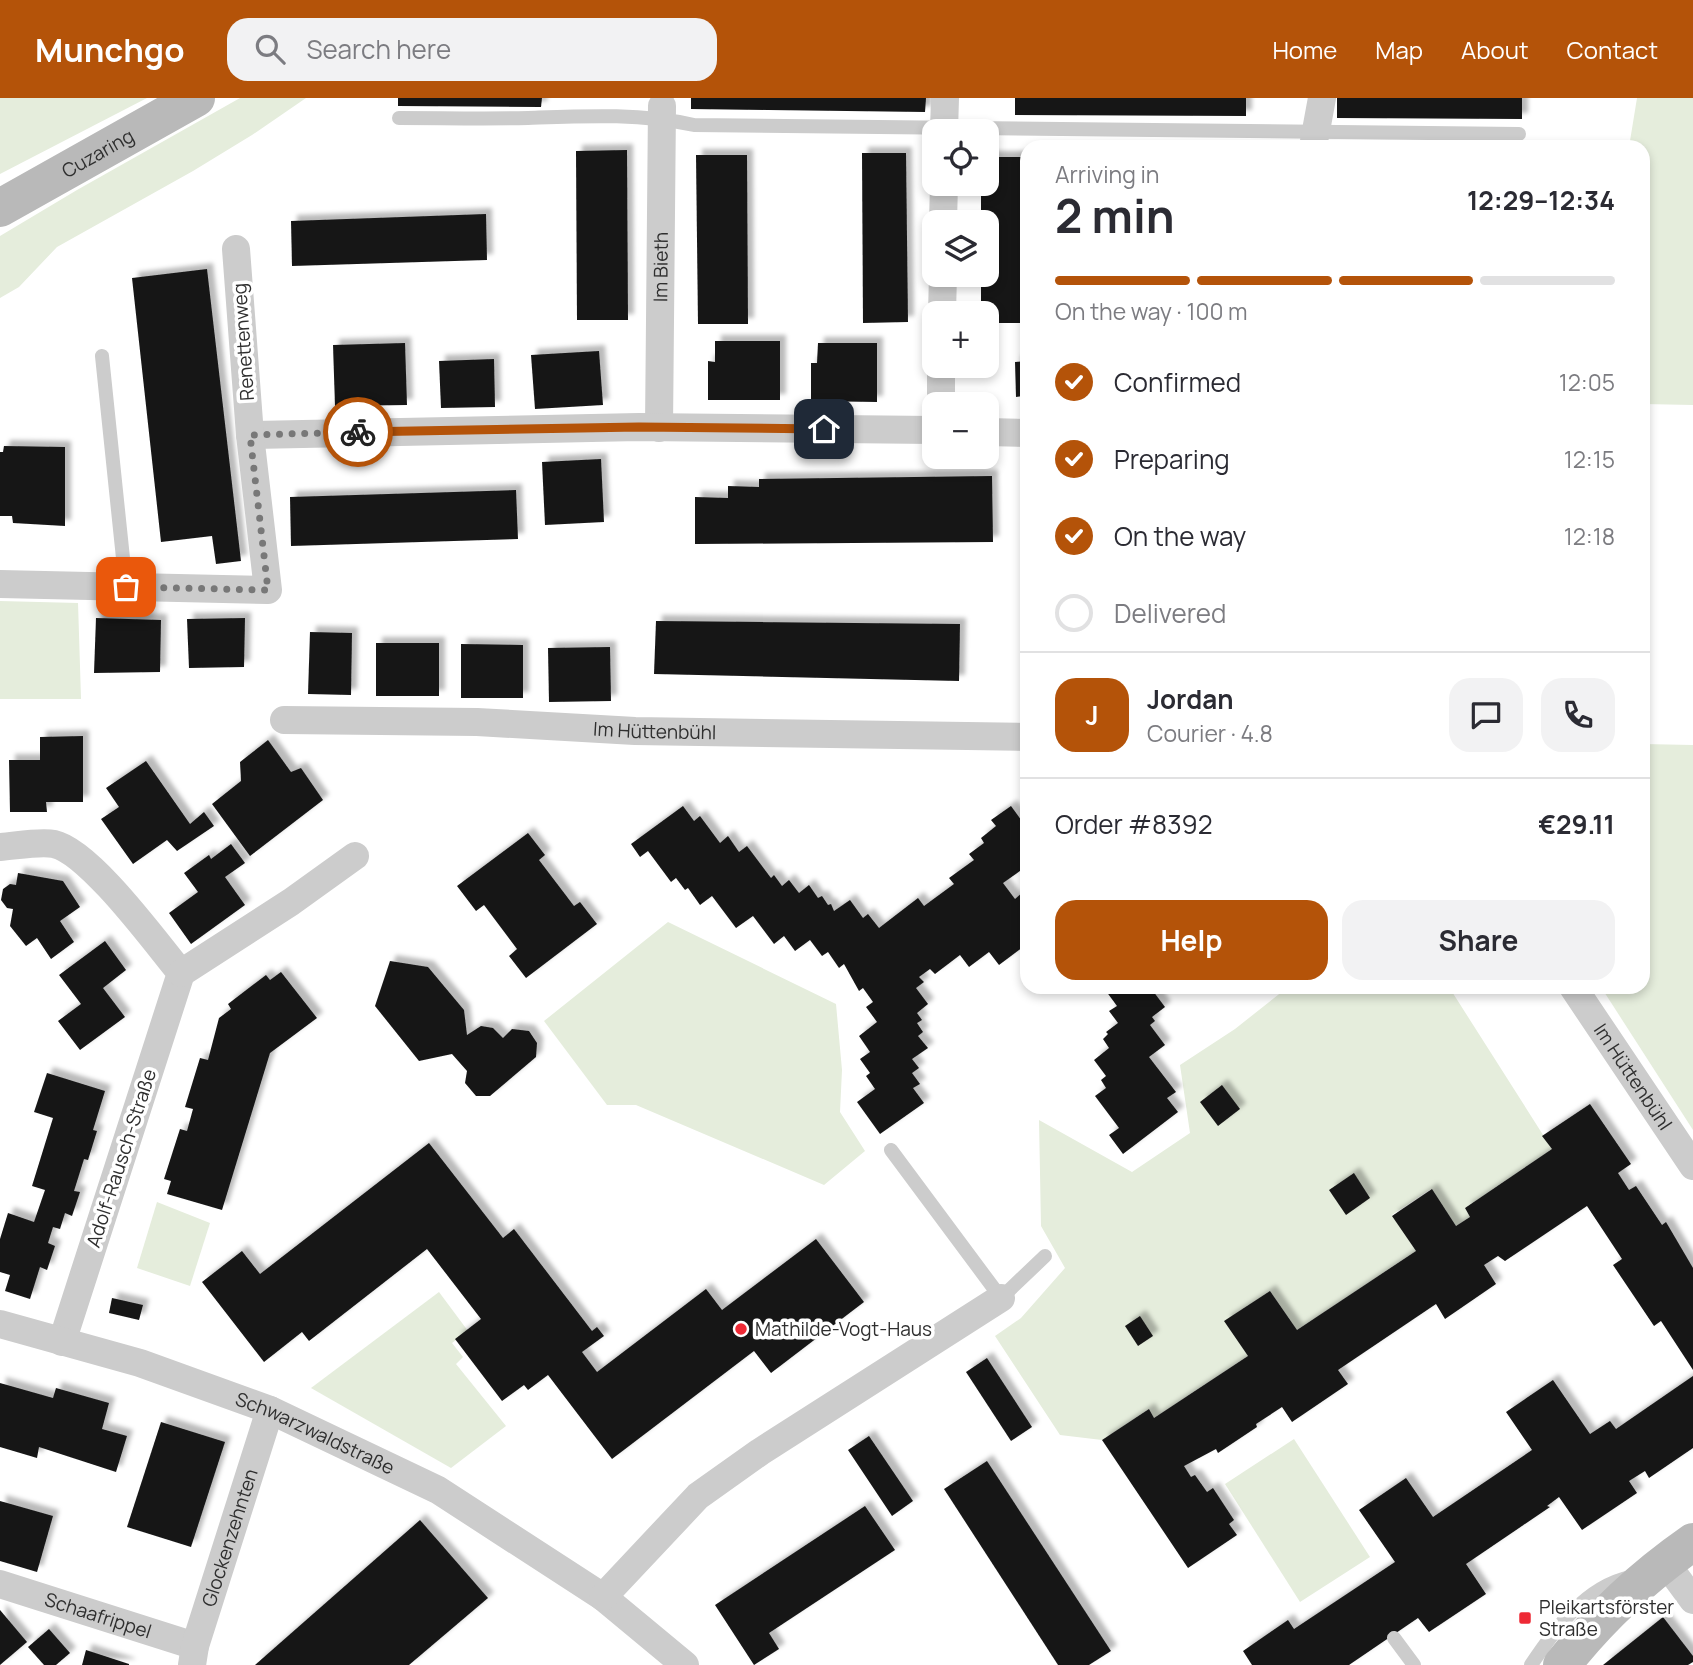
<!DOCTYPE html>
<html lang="en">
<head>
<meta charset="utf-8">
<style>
  :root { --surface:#fff; --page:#f2f2f3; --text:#2b2b33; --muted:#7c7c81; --line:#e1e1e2; --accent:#b45309 }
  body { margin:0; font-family:Manrope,sans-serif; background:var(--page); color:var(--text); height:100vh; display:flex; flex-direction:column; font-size:26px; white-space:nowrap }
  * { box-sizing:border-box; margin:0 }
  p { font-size:23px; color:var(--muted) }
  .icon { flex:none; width:38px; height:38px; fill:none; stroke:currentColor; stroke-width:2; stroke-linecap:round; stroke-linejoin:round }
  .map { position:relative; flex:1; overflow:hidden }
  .drawer { position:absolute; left:1020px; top:42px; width:630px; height:854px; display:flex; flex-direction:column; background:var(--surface); border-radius:21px; box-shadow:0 4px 10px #0003 }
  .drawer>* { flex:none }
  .buttons { position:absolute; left:922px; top:21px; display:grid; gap:14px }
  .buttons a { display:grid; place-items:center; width:77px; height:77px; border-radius:14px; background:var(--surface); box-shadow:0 4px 10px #0003; font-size:35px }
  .pin { position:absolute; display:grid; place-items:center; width:60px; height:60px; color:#fff; margin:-30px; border-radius:14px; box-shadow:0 4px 10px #0006 }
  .courier { position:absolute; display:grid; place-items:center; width:70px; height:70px; margin:-35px; border:5px solid #b45309; border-radius:50%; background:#fff; color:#222; box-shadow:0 2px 9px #0007 }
  .summary em { font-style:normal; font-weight:700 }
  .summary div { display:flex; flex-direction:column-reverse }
  .summary { display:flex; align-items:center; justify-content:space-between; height:119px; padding:0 35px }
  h1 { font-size:46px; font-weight:700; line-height:52px }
  .bar { display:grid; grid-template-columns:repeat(4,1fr); gap:10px 7px; align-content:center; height:84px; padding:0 35px }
  .bar i { height:9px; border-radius:5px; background:var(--line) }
  .bar .on { background:var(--accent) }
  .bar p { grid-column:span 4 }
  .line { display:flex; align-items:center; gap:18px; padding:0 35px; border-top:2px solid var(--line) }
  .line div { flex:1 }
  .round { display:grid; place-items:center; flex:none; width:74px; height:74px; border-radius:21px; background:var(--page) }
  ol { padding:0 35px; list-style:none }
  li { display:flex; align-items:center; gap:21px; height:77px }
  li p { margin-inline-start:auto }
  li .icon { padding:7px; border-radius:50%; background:var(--accent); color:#fff; stroke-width:4 }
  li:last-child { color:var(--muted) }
  li i { width:38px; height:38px; border:4px solid var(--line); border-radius:50% }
  .action { display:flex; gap:14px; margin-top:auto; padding:14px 35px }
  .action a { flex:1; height:80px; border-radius:21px; background:var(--accent); color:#fff; font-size:28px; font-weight:700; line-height:80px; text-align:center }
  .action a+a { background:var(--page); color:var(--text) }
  header { display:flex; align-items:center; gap:42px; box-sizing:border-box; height:98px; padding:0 35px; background:var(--accent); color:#fff }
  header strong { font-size:33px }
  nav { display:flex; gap:38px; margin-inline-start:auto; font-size:24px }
  .search { width:490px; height:63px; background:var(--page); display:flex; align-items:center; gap:18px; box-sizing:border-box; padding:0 24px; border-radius:21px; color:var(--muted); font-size:26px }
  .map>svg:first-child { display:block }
  .green { fill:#e5eddc }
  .building { fill:#161616; filter:url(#shadow) }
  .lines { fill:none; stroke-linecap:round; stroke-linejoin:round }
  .lane { stroke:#ccc; stroke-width:14 }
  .street { stroke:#ccc; stroke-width:28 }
  .secondary { stroke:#b9b9b9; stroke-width:38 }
  .done { stroke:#787878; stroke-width:7; stroke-dasharray:0 12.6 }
  .route { stroke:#b45309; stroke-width:9 }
  .poi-dot { fill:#ee2935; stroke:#fff; stroke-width:2.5 }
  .labels { text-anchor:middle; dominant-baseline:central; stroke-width:7; stroke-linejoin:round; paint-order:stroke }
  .street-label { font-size:19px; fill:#2f2f2f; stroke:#fff }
  .poi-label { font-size:19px; fill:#2f2f2f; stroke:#fff; text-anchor:start }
</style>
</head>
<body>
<header>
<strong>Munchgo</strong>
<div class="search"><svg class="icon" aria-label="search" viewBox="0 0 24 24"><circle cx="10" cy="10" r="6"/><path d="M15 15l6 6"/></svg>Search here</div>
<nav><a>Home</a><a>Map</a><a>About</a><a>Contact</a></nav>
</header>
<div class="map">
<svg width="1693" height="1567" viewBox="0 0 1693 1567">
  <defs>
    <filter id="shadow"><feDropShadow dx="6" dy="-6" stdDeviation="2" flood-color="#0004"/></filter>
  </defs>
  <rect width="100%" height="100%" fill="#fff"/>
  <g class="green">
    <polygon points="0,0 147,0 0,76"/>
    <polygon points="240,0 306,0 252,37 193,73 57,149 19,189 0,200 0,138 77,92"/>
    <polygon points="1637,0 1693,0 1693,307 1643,306 1643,49 1629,49"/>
    <polygon points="0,503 78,505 81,601 0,601"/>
    <polygon points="1643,646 1693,647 1693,1032 1601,889 1643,889"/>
    <polygon points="668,824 836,906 842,972 840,1014 865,1053 824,1087 636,1007 607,1007 544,923"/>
    <polygon points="1288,889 1449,889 1552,1051 1465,1110 1470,1119 1456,1128 1431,1091 1392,1117 1416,1153 1297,1232 1270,1193 1225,1223 1248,1258 1154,1320 1149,1311 1102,1342 1060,1337 995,1238 1021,1220 1065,1170 1041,1128 1039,1022 1132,1074 1190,1035 1180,967 1235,931"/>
    <polygon points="157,1104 210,1125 190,1188 137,1170"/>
    <polygon points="439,1194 468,1233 452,1245 463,1259 456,1266 506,1328 451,1370 311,1290"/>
    <polygon points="1294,1341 1370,1459 1300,1504 1225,1386"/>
  </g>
  <g class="building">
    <polygon points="398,0 542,0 541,9 398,8"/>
    <polygon points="691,0 926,0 925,14 691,11"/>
    <polygon points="1015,0 1246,0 1246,18 1015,17"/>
    <polygon points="1337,0 1522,0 1522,21 1337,20"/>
    <polygon points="627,52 628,222 577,222 576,53"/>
    <polygon points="862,55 906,55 908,224 863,225"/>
    <polygon points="696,57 747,57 748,226 698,226"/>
    <polygon points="987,59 1027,59 1027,225 987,225 987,215 981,215 981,177 987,177 987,124 981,124 981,86 987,86"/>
    <polygon points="486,116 487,162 292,168 291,123"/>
    <polygon points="207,171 241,463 216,466 212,438 161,444 132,180"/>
    <polygon points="715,243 780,243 780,302 708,302 708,263 715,264"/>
    <polygon points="405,245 407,307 335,308 333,247"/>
    <polygon points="818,245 877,245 877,304 811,303 811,265 817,265"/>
    <polygon points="599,253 603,307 535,311 531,257"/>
    <polygon points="494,261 495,309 441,310 439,263"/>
    <polygon points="1027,263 1027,314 1023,314 1023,298 1016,299 1015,264"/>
    <polygon points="4,348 65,349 65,428 13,425 12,418 0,418 0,354 3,354"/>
    <polygon points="601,361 604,424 545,427 542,364"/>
    <polygon points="992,378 993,444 695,446 695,399 728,400 728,388 759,389 759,381"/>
    <polygon points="516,392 518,441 291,448 290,399"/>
    <polygon points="96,520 161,522 160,574 94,575"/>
    <polygon points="245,520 244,569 189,570 187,521"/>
    <polygon points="656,523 960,526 959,583 654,576"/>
    <polygon points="310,534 352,535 351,597 308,596"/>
    <rect x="376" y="545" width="63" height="53"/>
    <polygon points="461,546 523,547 523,600 461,600"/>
    <polygon points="610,549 611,603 549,604 548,550"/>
    <polygon points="83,638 83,704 46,704 47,714 10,714 9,662 40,662 40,639"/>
    <polygon points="268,642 291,674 301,670 323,702 250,758 212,706 241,683 240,664"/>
    <polygon points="146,663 190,726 204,714 214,728 177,753 167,742 133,766 101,721 119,709 106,690"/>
    <polygon points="683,708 694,723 700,718 720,745 728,738 739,754 747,748 771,780 774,777 782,788 789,782 799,795 809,787 818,800 822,798 828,807 831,806 834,813 850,802 863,820 868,816 879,830 918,800 924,808 954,786 949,780 974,762 969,756 984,745 981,740 996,728 991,722 1011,708 1027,730 1027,768 1003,785 1015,801 1023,794 1027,800 1027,846 999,867 989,854 969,869 960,857 935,876 930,871 919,879 924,884 916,890 928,906 917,915 922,922 917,925 923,934 918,938 928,950 912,961 919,970 912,975 920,986 913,990 924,1005 880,1036 857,1004 875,991 866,978 870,975 860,961 870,954 859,938 877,924 866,909 873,904 863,890 859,893 844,866 839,870 828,854 822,858 810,842 795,853 784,838 774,846 753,818 736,830 712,798 700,807 688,790 685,792 676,780 671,784 648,753 640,759 631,746"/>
    <polygon points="528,735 545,757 539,762 574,808 580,804 597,826 526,880 509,858 517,851 484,807 476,813 457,788"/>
    <polygon points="231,746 245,765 225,779 245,807 191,846 169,815 198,794 184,775 209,757 211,761"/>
    <polygon points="18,775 63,783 80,809 60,823 74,844 51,861 37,840 26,848 10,828 13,811 7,810 1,802 3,791 10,786 16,787"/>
    <polygon points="105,843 126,872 103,890 125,919 80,952 58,923 81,906 59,877"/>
    <polygon points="390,863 428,869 464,912 467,937 481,928 493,930 503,940 512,931 529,933 537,945 536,959 490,998 476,998 465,985 467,973 452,956 419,963 375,908"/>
    <polygon points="281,874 317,920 270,955 222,1112 167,1096 171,1083 164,1081 180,1031 187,1033 193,1011 185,1009 200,960 208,962 219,920 231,911 228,906 266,877 270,882"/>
    <polygon points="1103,889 1158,889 1153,893 1165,909 1152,919 1155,923 1150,927 1165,947 1149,959 1176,994 1167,1000 1178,1014 1123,1056 1109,1037 1119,1030 1095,998 1106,990 1101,982 1106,978 1094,962 1109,950 1103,941 1108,936 1106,934 1118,925 1109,913 1117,908"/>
    <polygon points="47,975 105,993 93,1032 97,1033 88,1062 84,1061 74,1093 80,1094 72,1118 65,1115 60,1131 53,1129 48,1145 55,1148 47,1172 40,1169 30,1201 5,1193 10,1177 0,1174 0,1141 8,1115 34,1124 45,1092 32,1088 53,1020 34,1014"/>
    <polygon points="1222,987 1240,1011 1218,1028 1200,1004"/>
    <polygon points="1590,1006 1631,1066 1618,1075 1629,1092 1636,1088 1662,1127 1666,1124 1693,1170 1693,1272 1661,1223 1654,1228 1613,1167 1622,1161 1587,1108 1505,1163 1498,1158 1484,1167 1496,1186 1445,1221 1436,1206 1338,1272 1348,1286 1292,1324 1282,1309 1256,1326 1257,1329 1218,1355 1216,1351 1184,1368 1191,1379 1195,1377 1207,1394 1213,1390 1234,1422 1229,1426 1237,1437 1188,1470 1102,1342 1149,1311 1154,1320 1248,1258 1224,1223 1270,1193 1297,1232 1416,1153 1392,1118 1432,1091 1456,1128 1470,1119 1465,1110 1552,1051 1542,1038"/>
    <polygon points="429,1045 503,1140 514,1131 592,1233 597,1229 604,1238 582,1254 597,1274 706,1191 722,1212 816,1141 864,1204 771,1275 754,1253 612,1361 548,1277 528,1292 524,1287 502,1303 455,1241 481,1221 427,1151 309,1243 302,1234 264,1264 202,1184 242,1153 260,1176"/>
    <polygon points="1354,1075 1370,1100 1346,1117 1329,1092"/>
    <polygon points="112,1200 143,1207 139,1222 109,1215"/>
    <polygon points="1140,1218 1153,1238 1138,1248 1125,1228"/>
    <polygon points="987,1260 1032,1329 1011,1343 966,1274"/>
    <polygon points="1693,1278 1693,1350 1649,1380 1645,1373 1629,1383 1637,1395 1582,1432 1559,1399 1547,1408 1550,1409 1466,1466 1486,1496 1429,1534 1418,1520 1349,1567 1252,1567 1243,1553 1288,1522 1294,1531 1395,1464 1359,1412 1406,1380 1433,1419 1532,1352 1506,1314 1553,1282 1590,1336 1610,1323 1616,1331"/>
    <polygon points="0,1285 53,1300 56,1290 109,1305 102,1331 127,1338 116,1374 39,1349 37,1360 0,1349"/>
    <polygon points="161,1324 225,1344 191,1449 127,1429"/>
    <polygon points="869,1338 913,1403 892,1418 848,1352"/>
    <polygon points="987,1363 1111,1553 1089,1567 1058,1567 944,1391"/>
    <polygon points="0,1403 53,1418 37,1474 0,1463"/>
    <polygon points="865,1408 895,1452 769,1535 779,1551 754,1567 715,1507"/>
    <polygon points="420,1422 488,1500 409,1567 255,1567"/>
    <polygon points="0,1512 27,1544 0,1567"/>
    <polygon points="1663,1519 1693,1558 1693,1564 1688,1567 1603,1567"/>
    <polygon points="49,1531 70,1555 56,1567 44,1567 28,1549"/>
    <polygon points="86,1552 129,1566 129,1567 82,1567"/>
  </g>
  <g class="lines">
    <g class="lane">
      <path d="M 399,20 C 442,20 485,21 528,20 C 584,18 639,15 694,27 C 969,32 1244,31 1519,36"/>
      <polyline points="102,258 126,489"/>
      <polyline points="891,1052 1001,1200 1045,1158"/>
      <polyline points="1394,1540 1414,1567"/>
      <path d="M 1531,1567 C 1555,1531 1585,1489 1630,1479"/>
    </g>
    <g class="street">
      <polyline points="944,33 945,0"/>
      <polyline points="1313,49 1322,0"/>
      <polyline points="943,124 944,86"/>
      <polyline points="942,215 943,177"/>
      <polyline points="941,306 941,268"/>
      <path id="s1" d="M 659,330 L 662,8"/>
      <polyline points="987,334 1027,335"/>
      <polyline points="250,337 639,329 934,332"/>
      <polyline points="0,486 268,492 250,337 236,151"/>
      <path id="s2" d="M 284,622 L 477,624 L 635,633 L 1027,639"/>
      <path d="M 0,749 C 15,748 40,743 54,746 C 90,754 156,845 181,875 L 62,1244"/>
      <polyline points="181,875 291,804 355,758"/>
      <path id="s3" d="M 1573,889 L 1693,1068"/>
      <path id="s4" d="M 0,1226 L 140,1265 L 270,1312 L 438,1392 L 603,1499 L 685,1567"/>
      <polyline points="1665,1464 1693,1502"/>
      <path id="s5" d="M 0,1486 L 195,1548"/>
      <polyline points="603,1499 698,1398 760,1354 1001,1200"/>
      <path id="s6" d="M 192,1567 L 195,1548 L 270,1312"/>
    </g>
    <g class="secondary">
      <path id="s7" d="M 0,110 L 196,0"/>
      <path d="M 1562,1567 C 1599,1520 1644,1478 1693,1444"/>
    </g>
  </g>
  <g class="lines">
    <polyline class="done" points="126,489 268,492 250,337 358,334"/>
    <polyline class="route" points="358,334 639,329 824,331"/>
  </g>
  <g class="poi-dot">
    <circle cx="741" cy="1231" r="7"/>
    <rect x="1518" y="1513" width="14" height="14" rx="3.5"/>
  </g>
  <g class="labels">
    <g class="street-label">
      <text stroke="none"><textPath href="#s7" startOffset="112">Cuzaring</textPath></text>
      <text stroke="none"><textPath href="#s1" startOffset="161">Im Bieth</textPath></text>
      <text transform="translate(243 244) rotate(-94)">Renettenweg</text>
      <text stroke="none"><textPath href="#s2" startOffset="371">Im Hüttenbühl</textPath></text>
      <text stroke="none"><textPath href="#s3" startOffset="108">Im Hüttenbühl</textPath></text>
      <text transform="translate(121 1060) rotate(-72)">Adolf-Rausch-Straße</text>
      <text stroke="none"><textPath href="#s4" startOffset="334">Schwarzwaldstraße</textPath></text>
      <text stroke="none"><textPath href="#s6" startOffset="133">Glockenzehnten</textPath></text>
      <text stroke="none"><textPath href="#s5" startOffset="103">Schaafrippel</textPath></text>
    </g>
    <g class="poi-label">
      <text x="755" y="1231">Mathilde-Vogt-Haus</text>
      <text x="1539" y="1509">Pleikartsförster<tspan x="1539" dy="22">Straße</tspan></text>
    </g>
  </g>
</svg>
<div class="buttons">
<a><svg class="icon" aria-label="locate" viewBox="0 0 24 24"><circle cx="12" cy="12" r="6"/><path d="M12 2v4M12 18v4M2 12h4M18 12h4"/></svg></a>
<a><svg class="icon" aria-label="layers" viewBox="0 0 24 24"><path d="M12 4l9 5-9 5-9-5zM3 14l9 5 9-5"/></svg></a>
<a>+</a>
<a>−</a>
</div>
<div class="pin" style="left:126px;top:489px;background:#ea580c"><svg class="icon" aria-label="bag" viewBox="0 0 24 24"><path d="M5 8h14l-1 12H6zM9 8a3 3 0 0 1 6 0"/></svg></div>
<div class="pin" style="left:824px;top:331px;background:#1f2937"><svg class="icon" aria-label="home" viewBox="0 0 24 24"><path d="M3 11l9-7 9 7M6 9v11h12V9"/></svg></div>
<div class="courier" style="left:358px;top:334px"><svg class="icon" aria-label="bike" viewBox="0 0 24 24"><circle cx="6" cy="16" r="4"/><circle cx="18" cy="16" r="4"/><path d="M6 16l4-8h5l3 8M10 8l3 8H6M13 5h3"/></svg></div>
<section class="drawer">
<div class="summary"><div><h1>2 min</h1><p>Arriving in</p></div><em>12:29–12:34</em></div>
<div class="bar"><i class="on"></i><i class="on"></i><i class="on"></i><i></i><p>On the way · 100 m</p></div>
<ol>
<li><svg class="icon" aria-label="check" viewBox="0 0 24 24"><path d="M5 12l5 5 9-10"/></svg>Confirmed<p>12:05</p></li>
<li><svg class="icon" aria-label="check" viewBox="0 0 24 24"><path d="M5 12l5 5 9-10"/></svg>Preparing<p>12:15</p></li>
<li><svg class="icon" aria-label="check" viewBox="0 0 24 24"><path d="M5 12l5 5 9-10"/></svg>On the way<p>12:18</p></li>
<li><i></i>Delivered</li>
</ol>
<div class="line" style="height:126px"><b class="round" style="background:var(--accent);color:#fff">J</b><div><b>Jordan</b><p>Courier · 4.8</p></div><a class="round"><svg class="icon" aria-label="chat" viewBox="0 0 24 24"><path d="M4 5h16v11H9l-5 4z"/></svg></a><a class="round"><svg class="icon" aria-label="phone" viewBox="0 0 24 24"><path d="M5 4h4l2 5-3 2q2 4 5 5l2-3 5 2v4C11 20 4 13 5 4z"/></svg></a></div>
<div class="line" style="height:91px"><div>Order #8392</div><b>€29.11</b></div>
<div class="action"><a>Help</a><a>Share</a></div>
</section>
</div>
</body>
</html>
